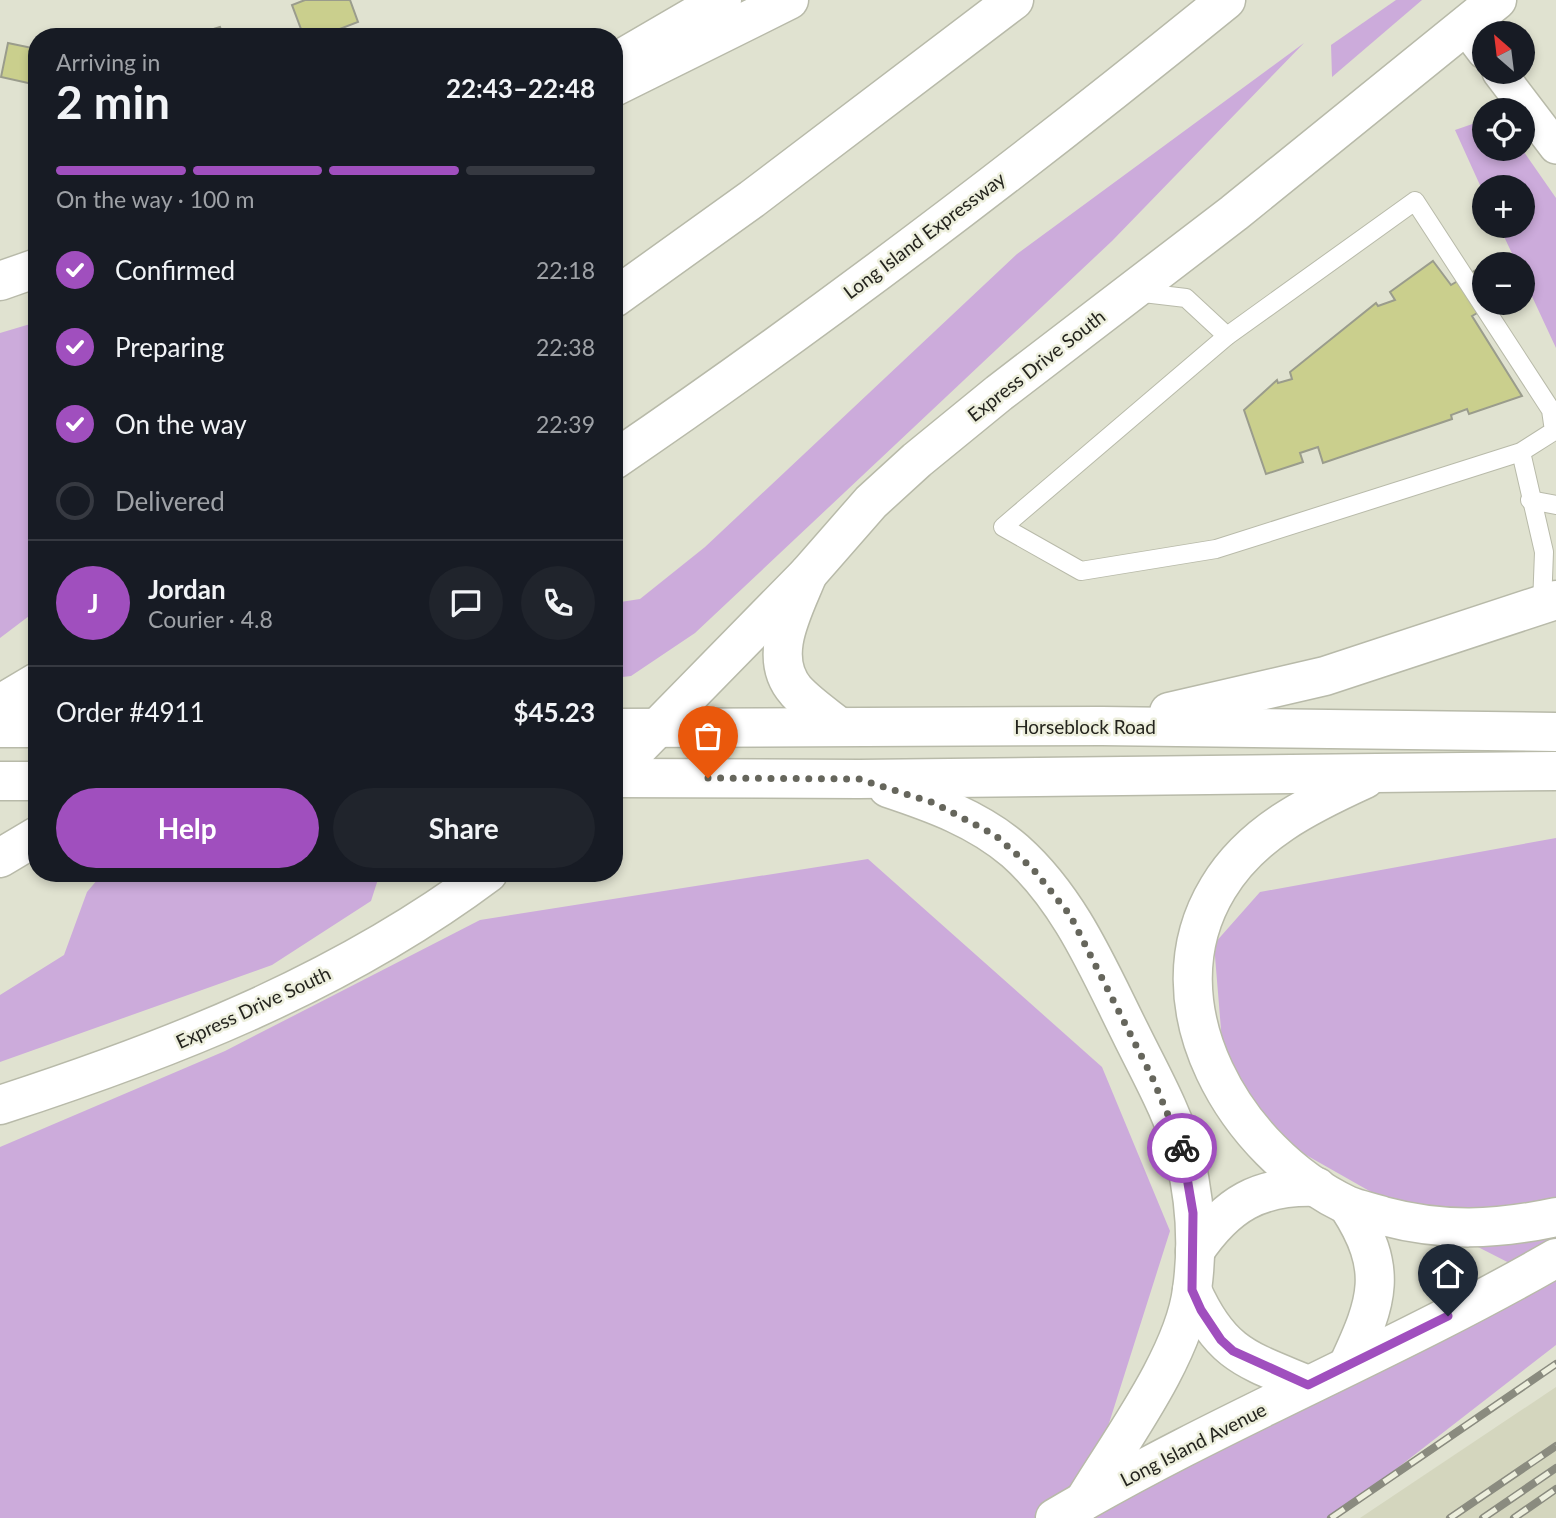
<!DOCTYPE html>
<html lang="en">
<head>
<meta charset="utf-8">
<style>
  :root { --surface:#171b24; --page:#20242c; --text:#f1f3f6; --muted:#9ea1a6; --line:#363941; --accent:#a04fbe }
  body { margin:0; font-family:Lato,sans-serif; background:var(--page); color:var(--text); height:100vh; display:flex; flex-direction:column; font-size:26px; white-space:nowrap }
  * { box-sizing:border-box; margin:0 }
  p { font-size:23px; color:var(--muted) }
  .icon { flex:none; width:38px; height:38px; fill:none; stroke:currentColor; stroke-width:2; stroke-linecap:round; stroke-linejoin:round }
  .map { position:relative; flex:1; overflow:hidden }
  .panel { position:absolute; left:28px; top:28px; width:595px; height:854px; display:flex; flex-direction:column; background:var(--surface); border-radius:28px; box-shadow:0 4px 10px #0003 }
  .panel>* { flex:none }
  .needle { width:46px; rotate:332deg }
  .buttons { position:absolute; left:1472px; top:21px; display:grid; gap:14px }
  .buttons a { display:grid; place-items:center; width:63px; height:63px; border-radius:50%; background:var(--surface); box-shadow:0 4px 10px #0003; font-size:35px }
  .pin { position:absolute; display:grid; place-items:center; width:60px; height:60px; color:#fff; margin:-72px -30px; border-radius:50% 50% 50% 0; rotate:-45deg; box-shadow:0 0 7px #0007 }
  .pin .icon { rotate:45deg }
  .courier { position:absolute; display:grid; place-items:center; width:70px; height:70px; margin:-35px; border:5px solid #a04fbe; border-radius:50%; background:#fff; color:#222; box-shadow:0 2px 9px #0007 }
  .head em { font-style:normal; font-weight:700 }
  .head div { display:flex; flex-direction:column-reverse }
  .head { display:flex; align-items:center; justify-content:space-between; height:119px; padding:0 28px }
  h1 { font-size:46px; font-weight:700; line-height:52px }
  .bar { display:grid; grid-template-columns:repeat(4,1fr); gap:10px 7px; align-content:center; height:84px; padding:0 28px }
  .bar i { height:9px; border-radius:5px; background:var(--line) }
  .bar .active { background:var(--accent) }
  .bar p { grid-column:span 4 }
  .line { display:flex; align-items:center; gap:18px; padding:0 28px; border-top:2px solid var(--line) }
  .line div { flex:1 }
  .round { display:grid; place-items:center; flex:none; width:74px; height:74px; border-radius:37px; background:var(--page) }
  ol { padding:0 28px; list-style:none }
  li { display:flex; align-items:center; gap:21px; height:77px }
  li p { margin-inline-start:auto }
  li .icon { padding:7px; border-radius:50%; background:var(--accent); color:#fff; stroke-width:4 }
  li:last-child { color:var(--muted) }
  li i { width:38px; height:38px; border:4px solid var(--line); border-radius:50% }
  .primary-button { display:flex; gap:14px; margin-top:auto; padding:14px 28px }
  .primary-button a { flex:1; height:80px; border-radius:42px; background:var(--accent); color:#fff; font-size:28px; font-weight:700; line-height:80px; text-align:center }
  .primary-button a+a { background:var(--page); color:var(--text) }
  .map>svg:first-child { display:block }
  .built { fill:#d4d6be }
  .green { fill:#ccabdb }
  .building { fill:#cacf8d; stroke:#9a9c8c; stroke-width:2 }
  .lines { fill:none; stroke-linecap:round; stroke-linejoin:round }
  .lane-casing { stroke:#b8baa9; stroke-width:20 }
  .street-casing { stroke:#b8baa9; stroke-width:36 }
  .secondary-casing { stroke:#b8baa9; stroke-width:41 }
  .primary-casing { stroke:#b8baa9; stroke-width:41 }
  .highway-casing { stroke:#b8baa9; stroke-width:41 }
  .lane { stroke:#fff; stroke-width:18 }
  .street { stroke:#fff; stroke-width:33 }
  .secondary { stroke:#fff; stroke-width:38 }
  .primary { stroke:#fff; stroke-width:38 }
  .highway { stroke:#fff; stroke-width:38 }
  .rail-casing { stroke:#8a8b7f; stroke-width:8 }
  .rail { stroke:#edefdd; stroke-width:5; stroke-dasharray:16; stroke-linecap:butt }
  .done { stroke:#66665c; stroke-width:7; stroke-dasharray:0 12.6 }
  .route { stroke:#a04fbe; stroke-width:9 }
  .labels { text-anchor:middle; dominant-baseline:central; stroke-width:5; stroke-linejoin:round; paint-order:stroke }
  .street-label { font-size:19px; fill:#24241e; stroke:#edefdd }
</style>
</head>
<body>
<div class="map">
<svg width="1556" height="1518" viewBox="0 0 1556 1518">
  <rect width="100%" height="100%" fill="#e0e2d0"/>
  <polygon class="built" points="1556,1387 1556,1518 1360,1518"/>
  <g class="green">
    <polygon points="1396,0 1422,0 1332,77 1331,45"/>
    <polygon points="1304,43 1112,241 695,633 631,676 614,678 614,603 640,599 705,547 1017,254"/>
    <polygon points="1484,120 1484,149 1522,149 1556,198 1556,348 1523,277 1522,264 1517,264 1499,226 1522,226 1522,187 1484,187 1484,194 1455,130"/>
    <polygon points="37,322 37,610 0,638 0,333"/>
    <polygon points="1556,838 1556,1345 1333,1518 0,1518 0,1147 225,1051 480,920 868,859 1102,1067 1170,1231 1085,1499 1529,1273 1380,1197 1276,1138 1224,1066 1214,944 1260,892"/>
    <polygon points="103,873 380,873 371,901 272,965 0,1062 0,995 64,955 87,892"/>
  </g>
  <g class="building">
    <polygon points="305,0 350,0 358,22 319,37 304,37 292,5"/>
    <polygon points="220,27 224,37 206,37 204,32"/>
    <polygon points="8,43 37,49 37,85 1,77"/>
    <polygon points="1433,261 1451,285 1481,267 1484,303 1495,303 1472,316 1522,396 1469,414 1467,409 1451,415 1452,419 1323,463 1318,447 1300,453 1303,462 1266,474 1244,410 1277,380 1278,383 1292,379 1290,372 1376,303 1378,306 1395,300 1390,292"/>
  </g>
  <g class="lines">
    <g class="lane-casing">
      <g id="lane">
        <polyline points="1135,292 1186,298 1227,336"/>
        <polyline points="1521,452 1554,431 1551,410 1415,201 1227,336 1003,527 1081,571 1216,549 1521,452 1544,552 1542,605"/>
        <polyline points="1530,500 1556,505"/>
      </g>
    </g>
    <g class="street-casing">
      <g id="street">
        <polyline points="1465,27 1484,52"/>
        <polyline points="1499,72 1556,147"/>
      </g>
    </g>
    <g class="secondary-casing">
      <g id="secondary">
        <polyline points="614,63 722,0"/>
        <polyline points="0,281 37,268"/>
        <polyline points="614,772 808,574 871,502 917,460 999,393 1234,213 1497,0"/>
        <path d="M 0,1105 C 172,1049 341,983 488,873"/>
        <path d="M 1055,1518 C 1217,1422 1393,1352 1556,1258"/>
      </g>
    </g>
    <g class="primary-casing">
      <g id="primary">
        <path d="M 808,574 C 794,609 766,657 796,691 C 808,704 824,715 838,726"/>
        <polyline points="1169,712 1325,676 1556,600"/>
        <polyline points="0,728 37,728"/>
        <polyline points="614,728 1102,726 1556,732"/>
        <polyline points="614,778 859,779 1556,771"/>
        <path d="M 1365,779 C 1308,805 1251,833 1218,888 C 1147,1005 1237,1153 1347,1205 C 1358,1210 1372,1212 1383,1216 C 1443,1232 1496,1230 1556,1217"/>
        <polyline points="0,781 37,781"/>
        <path d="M 888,788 C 933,803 978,819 1015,851 C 1070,900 1098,968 1130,1032 C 1150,1073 1174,1114 1185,1158 C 1195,1200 1198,1247 1192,1290 C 1184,1356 1119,1443 1084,1501"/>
        <path d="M 1348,1206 C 1389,1269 1378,1301 1348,1365"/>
        <path d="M 1195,1251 C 1227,1204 1259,1185 1317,1187"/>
        <path d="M 1192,1290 C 1221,1355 1248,1360 1308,1385"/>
      </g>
    </g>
    <g class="highway-casing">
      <g id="highway">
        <polyline points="614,87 789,0"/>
        <polyline points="614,298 752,199 1014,0"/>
        <path d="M 614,460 C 825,316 1028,161 1226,0"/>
        <polyline points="0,704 37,682"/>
        <polyline points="0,858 37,836"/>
      </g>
    </g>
    <use href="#lane" class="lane"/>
    <use href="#street" class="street"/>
    <use href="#secondary" class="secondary"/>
    <use href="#primary" class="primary"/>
    <use href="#highway" class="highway"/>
    <g class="rail-casing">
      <g id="rail">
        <polyline points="1331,1518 1556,1364"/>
        <polyline points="1450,1518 1556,1446"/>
        <polyline points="1483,1518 1556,1468"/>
        <polyline points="1514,1518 1556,1489"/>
      </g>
    </g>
    <use href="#rail" class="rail"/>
  </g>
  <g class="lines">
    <polyline class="done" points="708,778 859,779 934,803 995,835 1033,869 1070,915 1152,1077 1182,1148"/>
    <polyline class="route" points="1182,1148 1193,1213 1192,1290 1201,1310 1221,1340 1233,1351 1308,1385 1448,1316"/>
  </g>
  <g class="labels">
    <g class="street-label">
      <text transform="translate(924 235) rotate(-37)">Long Island Expressway</text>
      <text transform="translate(1036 365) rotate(-38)">Express Drive South</text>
      <text x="1085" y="726">Horseblock Road</text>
      <text transform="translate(253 1007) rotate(-25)">Express Drive South</text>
      <text transform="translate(1193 1444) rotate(-27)">Long Island Avenue</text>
    </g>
  </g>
</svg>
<div class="buttons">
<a><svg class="needle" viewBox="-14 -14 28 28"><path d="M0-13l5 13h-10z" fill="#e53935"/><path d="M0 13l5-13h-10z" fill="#9ea1a6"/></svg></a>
<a><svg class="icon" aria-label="locate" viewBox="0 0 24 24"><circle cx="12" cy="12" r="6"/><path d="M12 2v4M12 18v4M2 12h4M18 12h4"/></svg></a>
<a>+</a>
<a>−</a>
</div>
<div class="pin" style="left:708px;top:778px;background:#ea580c"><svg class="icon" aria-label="bag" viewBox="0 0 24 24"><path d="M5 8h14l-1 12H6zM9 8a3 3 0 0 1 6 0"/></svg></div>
<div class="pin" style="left:1448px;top:1316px;background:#1f2937"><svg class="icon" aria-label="home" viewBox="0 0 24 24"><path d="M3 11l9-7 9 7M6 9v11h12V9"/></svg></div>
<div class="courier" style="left:1182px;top:1148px"><svg class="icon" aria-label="bike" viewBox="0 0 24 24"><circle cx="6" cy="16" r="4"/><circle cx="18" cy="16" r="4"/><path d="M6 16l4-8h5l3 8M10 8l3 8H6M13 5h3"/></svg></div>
<section class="panel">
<div class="head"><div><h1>2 min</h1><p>Arriving in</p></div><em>22:43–22:48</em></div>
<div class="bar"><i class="active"></i><i class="active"></i><i class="active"></i><i></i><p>On the way · 100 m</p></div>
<ol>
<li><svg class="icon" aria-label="check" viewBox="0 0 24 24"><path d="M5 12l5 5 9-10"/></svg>Confirmed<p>22:18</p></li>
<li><svg class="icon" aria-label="check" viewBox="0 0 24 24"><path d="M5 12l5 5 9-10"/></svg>Preparing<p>22:38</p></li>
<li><svg class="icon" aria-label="check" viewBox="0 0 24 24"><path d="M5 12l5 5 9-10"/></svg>On the way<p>22:39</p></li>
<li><i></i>Delivered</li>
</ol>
<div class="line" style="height:126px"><b class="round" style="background:var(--accent);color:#fff">J</b><div><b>Jordan</b><p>Courier · 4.8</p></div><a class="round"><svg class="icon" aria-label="chat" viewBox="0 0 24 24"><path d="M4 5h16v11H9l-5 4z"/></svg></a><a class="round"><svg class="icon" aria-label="phone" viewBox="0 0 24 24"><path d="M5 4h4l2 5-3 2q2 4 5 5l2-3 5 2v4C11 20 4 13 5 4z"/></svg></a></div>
<div class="line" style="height:91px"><div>Order #4911</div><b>$45.23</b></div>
<div class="primary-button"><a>Help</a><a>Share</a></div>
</section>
</div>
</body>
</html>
